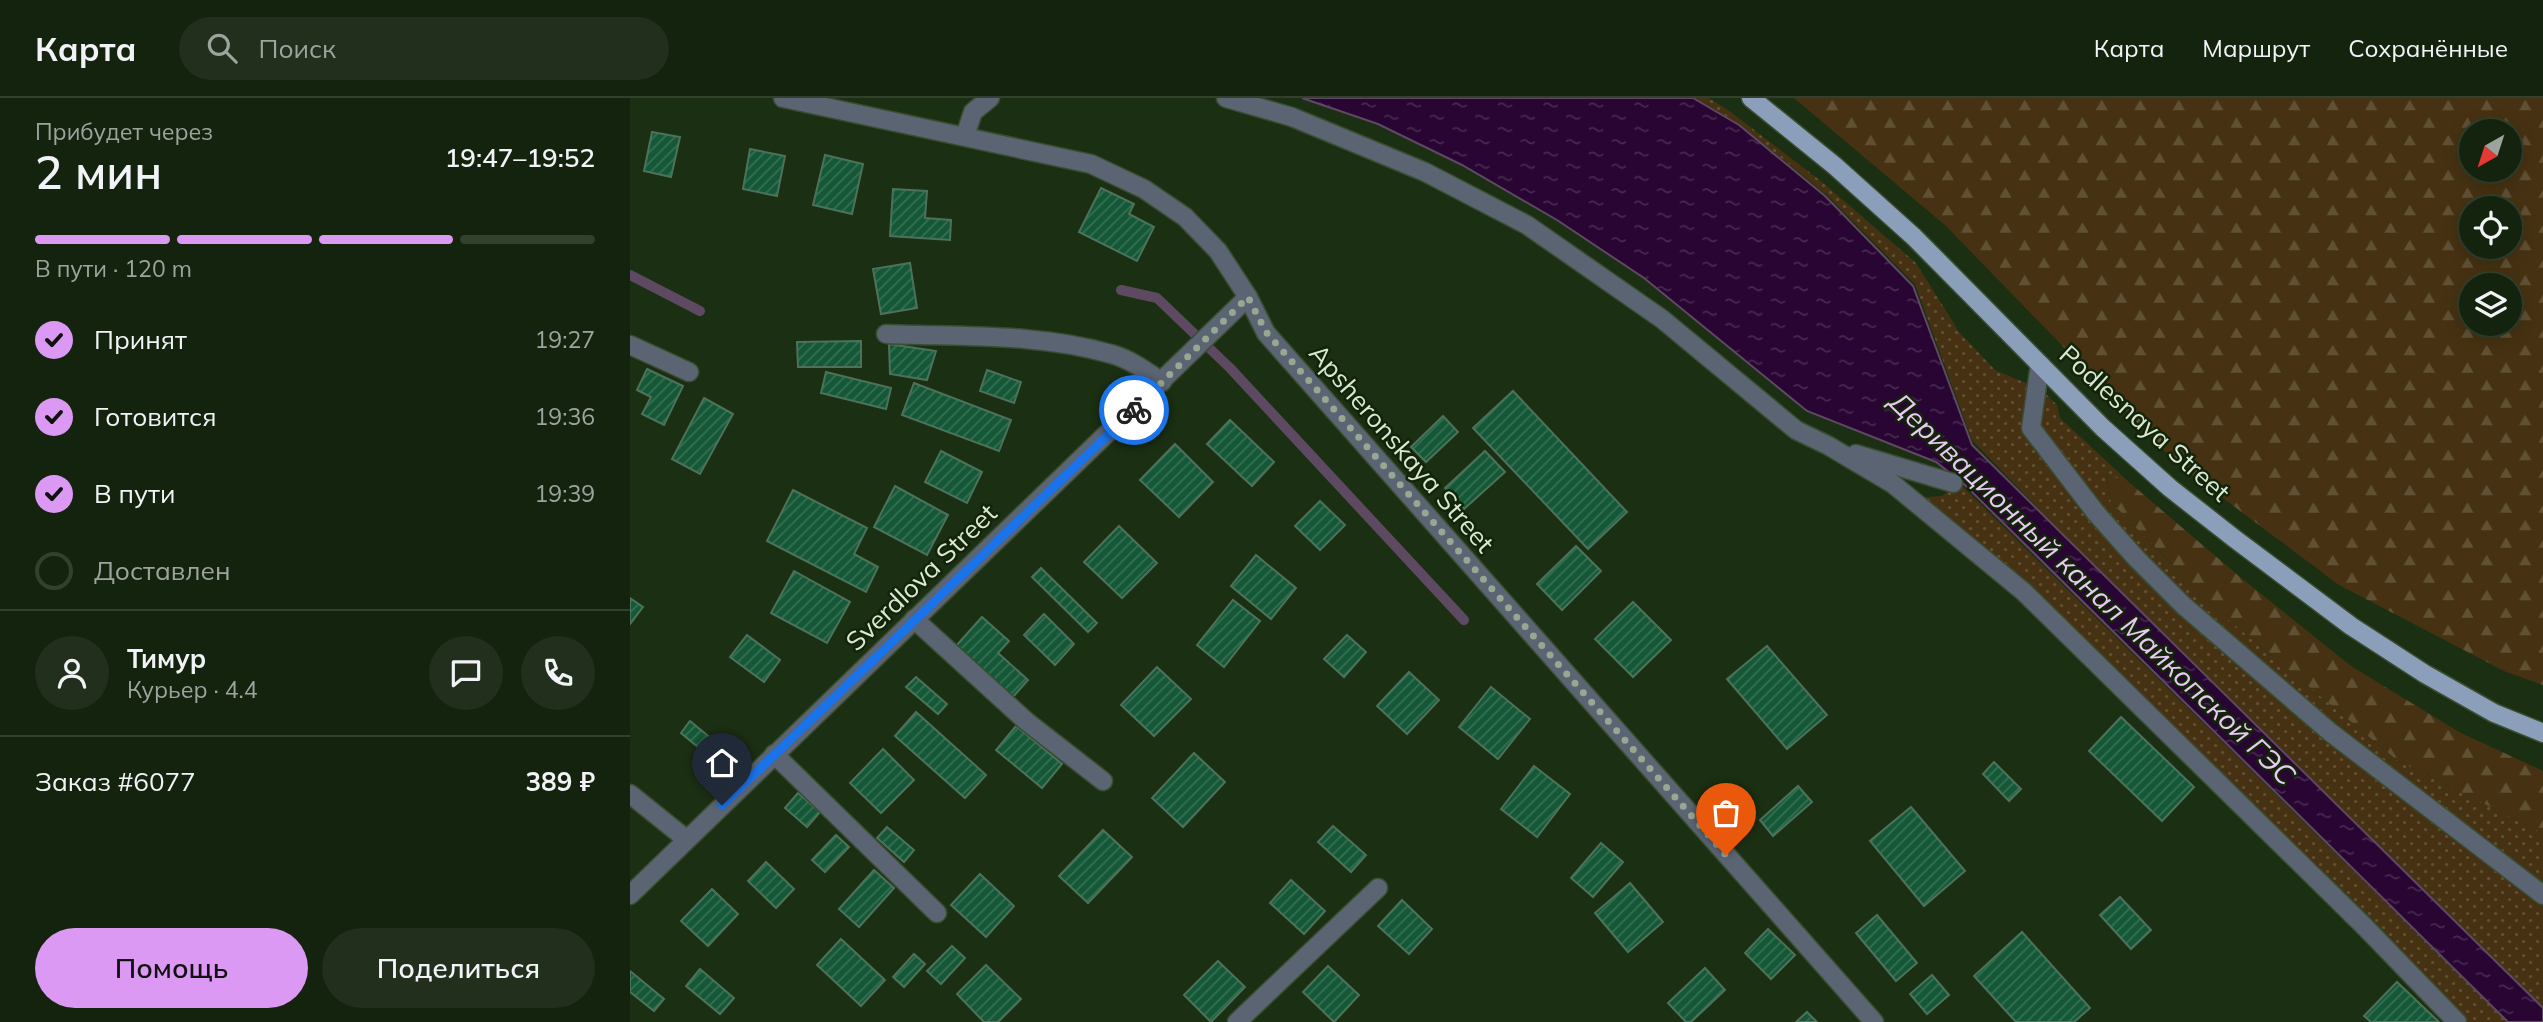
<!DOCTYPE html>
<html lang="ru">
<head>
<meta charset="utf-8">
<style>
  :root { --surface:#14230e; --page:#212f1c; --text:#f1f3f6; --muted:#9da49e; --line:#33402e; --accent:#dc99f4 }
  body { margin:0; font-family:Mulish,sans-serif; background:var(--page); color:var(--text); height:100vh; display:flex; flex-direction:column; font-size:26px; white-space:nowrap }
  * { box-sizing:border-box; margin:0 }
  p { font-size:23px; color:var(--muted) }
  .icon { flex:none; width:38px; height:38px; fill:none; stroke:currentColor; stroke-width:2; stroke-linecap:round; stroke-linejoin:round }
  .map { position:relative; flex:1; overflow:hidden }
  .drawer { display:flex; flex-direction:column; background:var(--surface); width:630px }
  .drawer>* { flex:none }
  .needle { width:46px; rotate:219deg }
  .buttons { position:absolute; left:1829px; top:21px; display:grid; gap:14px }
  .buttons a { display:grid; place-items:center; width:63px; height:63px; border-radius:50%; background:var(--surface); box-shadow:0 4px 18px #0003,0 0 0 2px var(--line); font-size:35px }
  .pin { position:absolute; display:grid; place-items:center; width:60px; height:60px; color:#fff; margin:-72px -30px; border-radius:50% 50% 50% 0; rotate:-45deg; box-shadow:0 0 7px #0007 }
  .pin .icon { rotate:45deg }
  .courier { position:absolute; display:grid; place-items:center; width:70px; height:70px; margin:-35px; border:5px solid #1a73e8; border-radius:50%; background:#fff; color:#222; box-shadow:0 2px 9px #0007 }
  .head em { font-style:normal; font-weight:600 }
  .head div { display:flex; flex-direction:column-reverse }
  .head { display:flex; align-items:center; justify-content:space-between; height:119px; padding:0 35px }
  h1 { font-size:46px; font-weight:600; line-height:52px }
  .bar { display:grid; grid-template-columns:repeat(4,1fr); gap:10px 7px; align-content:center; height:84px; padding:0 35px }
  .bar i { height:9px; border-radius:5px; background:var(--line) }
  .bar .on { background:var(--accent) }
  .bar p { grid-column:span 4 }
  .line { display:flex; align-items:center; gap:18px; padding:0 35px; border-top:2px solid var(--line) }
  .line div { flex:1 }
  .round { display:grid; place-items:center; flex:none; width:74px; height:74px; border-radius:37px; background:var(--page) }
  ol { padding:0 35px; list-style:none }
  li { display:flex; align-items:center; gap:21px; height:77px }
  li p { margin-inline-start:auto }
  li .icon { padding:7px; border-radius:50%; background:var(--accent); color:#111; stroke-width:4 }
  li:last-child { color:var(--muted) }
  li i { width:38px; height:38px; border:4px solid var(--line); border-radius:50% }
  .action { display:flex; gap:14px; margin-top:auto; padding:14px 35px }
  .action a { flex:1; height:80px; border-radius:42px; background:var(--accent); color:#111; font-size:28px; font-weight:600; line-height:80px; text-align:center }
  .action a+a { background:var(--page); color:var(--text) }
  header { display:flex; align-items:center; gap:42px; box-sizing:border-box; height:98px; padding:0 35px; background:var(--surface); border-bottom:2px solid var(--line) }
  header strong { font-size:33px }
  nav { display:flex; gap:38px; margin-inline-start:auto; font-size:24px }
  .search { width:490px; height:63px; background:var(--page); display:flex; align-items:center; gap:18px; box-sizing:border-box; padding:0 24px; border-radius:38px; color:var(--muted); font-size:26px }
  main { display:flex; flex:1; min-height:0 }
  .map>svg:first-child { display:block }
  .grass { fill:url(#grass-dots) }
  .forest { fill:url(#forest-firs); fill-rule:evenodd }
  .water { fill:url(#water-ripples); stroke:#5e4963; stroke-width:2 }
  .lines { fill:none; stroke-linecap:round; stroke-linejoin:round }
  .stream { stroke:#5e4963; stroke-width:10 }
  .building { fill:url(#building-hatch); stroke:#4d725b; stroke-width:2 }
  .minor-casing { stroke:#3a4d31; stroke-width:21 }
  .major-casing { stroke:#3a4d31; stroke-width:21 }
  .minor { stroke:#5a6472; stroke-width:18 }
  .major { stroke:#8b9fbb; stroke-width:18 }
  .done { stroke:#98a791; stroke-width:7; stroke-dasharray:0 12.6 }
  .route { stroke:#1a73e8; stroke-width:9 }
  .labels { text-anchor:middle; dominant-baseline:central; stroke-width:5; stroke-linejoin:round; paint-order:stroke }
  .street-label { font-size:26px; fill:#dbe8d6; stroke:#122509 }
  .water-label { font-size:28px; font-style:italic; fill:#eac9f6; stroke:#122509 }
</style>
</head>
<body>
<header>
<strong>Карта</strong>
<div class="search"><svg class="icon" aria-label="search" viewBox="0 0 24 24"><circle cx="10" cy="10" r="6"/><path d="M15 15l6 6"/></svg>Поиск</div>
<nav><a>Карта</a><a>Маршрут</a><a>Сохранённые</a></nav>
</header>
<main>
<section class="drawer">
<div class="head"><div><h1>2 мин</h1><p>Прибудет через</p></div><em>19:47–19:52</em></div>
<div class="bar"><i class="on"></i><i class="on"></i><i class="on"></i><i></i><p>В пути · 120 m</p></div>
<ol>
<li><svg class="icon" aria-label="check" viewBox="0 0 24 24"><path d="M5 12l5 5 9-10"/></svg>Принят<p>19:27</p></li>
<li><svg class="icon" aria-label="check" viewBox="0 0 24 24"><path d="M5 12l5 5 9-10"/></svg>Готовится<p>19:36</p></li>
<li><svg class="icon" aria-label="check" viewBox="0 0 24 24"><path d="M5 12l5 5 9-10"/></svg>В пути<p>19:39</p></li>
<li><i></i>Доставлен</li>
</ol>
<div class="line" style="height:126px"><a class="round"><svg class="icon" aria-label="person" viewBox="0 0 24 24"><circle cx="12" cy="8" r="4"/><path d="M4 21q1-7 8-7t8 7"/></svg></a><div><b>Тимур</b><p>Курьер · 4.4</p></div><a class="round"><svg class="icon" aria-label="chat" viewBox="0 0 24 24"><path d="M4 5h16v11H9l-5 4z"/></svg></a><a class="round"><svg class="icon" aria-label="phone" viewBox="0 0 24 24"><path d="M5 4h4l2 5-3 2q2 4 5 5l2-3 5 2v4C11 20 4 13 5 4z"/></svg></a></div>
<div class="line" style="height:91px"><div>Заказ #6077</div><b>389 ₽</b></div>
<div class="action"><a>Помощь</a><a>Поделиться</a></div>
</section>
<div class="map">
<svg width="1913" height="924" viewBox="0 0 1913 924">
  <defs>
    <pattern id="grass-dots" width="8" height="8" patternUnits="userSpaceOnUse" patternTransform="scale(1.75)"><rect width="8" height="8" fill="#463212"/><path d="M2 2h.1M6 6h.1" fill="none" stroke="#605034" stroke-width="1.8" stroke-linecap="round"/></pattern>
    <pattern id="forest-firs" width="22" height="20" patternUnits="userSpaceOnUse" patternTransform="scale(1.75)"><rect width="22" height="20" fill="#463212"/><path d="M5 1l3.5 6h-7zM16 11l3.5 6h-7z" fill="#605034"/></pattern>
    <pattern id="water-ripples" width="26" height="14" patternUnits="userSpaceOnUse" patternTransform="scale(1.75)"><rect width="26" height="14" fill="#280532"/><path d="M2 4q2-2 4 0t4 0M15 11q2-2 4 0t4 0" fill="none" stroke="#47294f"/></pattern>
    <pattern id="building-hatch" width="6" height="6" patternUnits="userSpaceOnUse" patternTransform="scale(1.75)"><rect width="6" height="6" fill="#145837"/><path d="M-1 1l2-2M0 6l6-6M5 7l2-2" fill="none" stroke="#367053"/></pattern>
  </defs>
  <rect width="100%" height="100%" fill="#1b2f12"/>
  <g class="grass">
    <polygon points="1065,0 1079,0 1098,12 1191,83 1286,165 1328,232 1298,201 1365,272 1412,292 1427,307 1430,320 1500,385 1476,375 1481,404 1587,512 1768,663 1913,735 1913,911 1473,477 1342,342 1285,186 1197,97 1109,26"/>
    <polygon points="1329,385 1877,924 1828,924 1284,400 1312,398"/>
  </g>
  <g class="forest">
    <path d="M 1164,0 L 1913,0 L 1913,587 L 1874,573 L 1709,487 L 1546,365 L 1316,128 ZM 1841,33 L 1880,33 L 1880,72 L 1841,72 ZM 1841,110 L 1880,110 L 1880,149 L 1841,149 ZM 1841,187 L 1880,187 L 1880,226 L 1841,226 Z"/>
    <polygon points="1476,374 1500,385 1610,479 1721,568 1829,634 1913,673 1913,735 1768,663 1587,512 1481,404"/>
  </g>
  <polygon class="water" points="672,0 1063,0 1109,27 1195,98 1283,188 1342,347 1913,910 1913,924 1878,924 1334,386 1306,364 1177,313 1014,180 927,122 832,67 748,26"/>
  <g class="lines">
    <g class="stream">
      <polyline points="0,177 70,213"/>
      <polyline points="491,192 527,200 600,270 834,522"/>
    </g>
  </g>
  <g class="building">
    <polygon points="22,34 50,39 41,79 14,73"/>
    <polygon points="120,51 155,58 147,98 113,91"/>
    <polygon points="195,57 233,66 222,116 183,107"/>
    <polygon points="471,90 504,106 499,116 524,129 507,163 449,134"/>
    <polygon points="263,91 297,93 295,120 321,122 320,142 260,138"/>
    <polygon points="280,165 287,210 251,216 243,171"/>
    <polygon points="231,243 231,269 168,269 167,244"/>
    <polygon points="259,246 306,253 297,282 260,276"/>
    <polygon points="17,271 53,288 34,327 12,316 21,299 7,292"/>
    <polygon points="357,272 391,284 384,305 350,293"/>
    <polygon points="196,274 261,290 256,311 191,295"/>
    <polygon points="284,285 381,322 369,353 272,317"/>
    <polygon points="883,293 997,414 958,451 843,330"/>
    <polygon points="74,300 103,316 70,376 42,361"/>
    <polygon points="813,318 828,334 796,364 781,349"/>
    <polygon points="600,322 644,364 622,388 577,346"/>
    <polygon points="545,346 583,384 549,419 510,382"/>
    <polygon points="311,353 352,374 337,405 295,384"/>
    <polygon points="855,353 875,374 834,411 815,390"/>
    <polygon points="265,388 318,417 297,457 244,429"/>
    <polygon points="163,392 237,430 224,456 248,469 236,494 137,443"/>
    <polygon points="690,403 715,427 690,452 665,428"/>
    <polygon points="489,428 527,465 492,500 454,464"/>
    <polygon points="946,448 971,473 932,512 907,486"/>
    <polygon points="626,457 666,490 641,521 601,488"/>
    <polygon points="411,470 467,525 458,534 402,479"/>
    <polygon points="164,473 220,504 197,545 141,515"/>
    <polygon points="0,500 13,509 0,526"/>
    <polygon points="603,502 630,523 594,569 567,547"/>
    <polygon points="1003,504 1041,542 1003,579 965,541"/>
    <polygon points="414,516 444,546 425,567 394,537"/>
    <polygon points="352,519 379,543 368,555 398,582 382,600 326,548"/>
    <polygon points="117,537 150,562 134,584 100,559"/>
    <polygon points="717,537 736,554 714,579 694,561"/>
    <polygon points="1137,548 1197,617 1157,651 1097,581"/>
    <polygon points="527,569 561,601 524,638 491,607"/>
    <polygon points="779,574 809,602 777,636 747,608"/>
    <polygon points="286,579 317,606 308,616 276,589"/>
    <polygon points="861,589 900,621 868,661 829,629"/>
    <polygon points="286,614 356,677 335,700 265,638"/>
    <polygon points="1491,619 1564,689 1532,723 1459,653"/>
    <polygon points="60,623 83,642 74,654 51,635"/>
    <polygon points="386,628 432,666 412,690 366,652"/>
    <polygon points="253,651 284,682 251,715 220,685"/>
    <polygon points="564,655 595,684 553,729 522,700"/>
    <polygon points="1364,664 1391,691 1379,703 1353,676"/>
    <polygon points="904,668 940,696 907,739 871,711"/>
    <polygon points="1168,688 1182,704 1143,738 1130,722"/>
    <polygon points="168,695 190,714 177,729 155,710"/>
    <polygon points="1281,709 1335,773 1294,808 1240,743"/>
    <polygon points="703,728 736,757 721,774 688,744"/>
    <polygon points="257,729 284,752 274,764 247,740"/>
    <polygon points="473,732 502,759 458,805 429,778"/>
    <polygon points="206,737 219,749 195,774 182,762"/>
    <polygon points="971,745 993,764 963,799 941,780"/>
    <polygon points="136,764 164,791 146,810 118,783"/>
    <polygon points="244,772 264,790 229,829 209,811"/>
    <polygon points="350,776 384,808 356,839 321,807"/>
    <polygon points="661,782 695,813 674,836 640,805"/>
    <polygon points="1000,785 1033,824 998,854 965,815"/>
    <polygon points="82,791 108,816 78,848 51,823"/>
    <polygon points="1490,799 1521,832 1501,851 1470,817"/>
    <polygon points="772,802 802,831 779,856 748,828"/>
    <polygon points="1247,817 1287,865 1266,883 1226,835"/>
    <polygon points="1138,831 1165,857 1141,881 1115,855"/>
    <polygon points="1392,834 1460,910 1444,924 1386,924 1344,878"/>
    <polygon points="211,841 255,882 231,908 187,867"/>
    <polygon points="322,848 335,860 311,886 297,873"/>
    <polygon points="284,856 295,866 274,889 263,879"/>
    <polygon points="588,863 615,889 581,924 554,897"/>
    <polygon points="356,867 391,901 368,924 354,924 327,896"/>
    <polygon points="698,868 729,897 704,924 673,894"/>
    <polygon points="1075,870 1095,892 1061,924 1056,924 1038,905"/>
    <polygon points="70,871 104,900 90,916 56,888"/>
    <polygon points="0,873 34,901 24,913 0,894"/>
    <polygon points="1302,877 1319,897 1297,916 1280,896"/>
    <polygon points="1767,884 1809,924 1741,924 1734,918"/>
    <polygon points="1177,914 1187,924 1166,924"/>
  </g>
  <g class="lines">
    <g class="minor-casing">
      <g id="minor">
        <polyline points="153,0 461,66 514,91 555,119 588,153 618,199 636,235 1244,924"/>
        <polyline points="596,0 662,19 795,74 897,127 1032,221 1166,332 1199,348 1263,386 1394,494 1734,828 1827,924"/>
        <polyline points="335,38 343,14 360,0"/>
        <path d="M 256,236 C 330,239 409,235 481,256 C 500,261 516,273 532,284"/>
        <polyline points="0,247 59,274"/>
        <polyline points="1410,266 1401,330 1466,415 1506,460 1553,507 1700,634 1913,797"/>
        <polyline points="1226,356 1323,385"/>
        <polyline points="284,521 396,623 473,683"/>
        <polyline points="144,656 307,815"/>
        <polyline points="0,696 56,741"/>
        <polyline points="0,797 618,199"/>
        <polyline points="607,924 748,790"/>
      </g>
    </g>
    <g class="major-casing">
      <polyline id="major" points="1121,0 1205,68 1284,139 1473,330 1540,390 1605,441 1721,528 1795,576 1864,615 1913,635"/>
    </g>
    <use href="#minor" class="minor"/>
    <use href="#major" class="major"/>
  </g>
  <g class="lines">
    <polyline class="done" points="504,312 618,199 636,234 1096,757"/>
    <polyline class="route" points="92,707 504,312"/>
  </g>
  <g class="labels">
    <g class="street-label">
      <text transform="translate(1515 325) rotate(42)">Podlesnaya Street</text>
      <text transform="translate(772 350) rotate(49)">Apsheronskaya Street</text>
      <text transform="translate(291 479) rotate(-44)">Sverdlova Street</text>
    </g>
    <g class="water-label">
      <text transform="translate(1463 490) rotate(44)">Деривационный канал Майкопской ГЭС</text>
    </g>
  </g>
</svg>
<div class="buttons">
<a><svg class="needle" viewBox="-14 -14 28 28"><path d="M0-13l5 13h-10z" fill="#e53935"/><path d="M0 13l5-13h-10z" fill="#9da49e"/></svg></a>
<a><svg class="icon" aria-label="locate" viewBox="0 0 24 24"><circle cx="12" cy="12" r="6"/><path d="M12 2v4M12 18v4M2 12h4M18 12h4"/></svg></a>
<a><svg class="icon" aria-label="layers" viewBox="0 0 24 24"><path d="M12 4l9 5-9 5-9-5zM3 14l9 5 9-5"/></svg></a>
</div>
<div class="pin" style="left:1096px;top:757px;background:#ea580c"><svg class="icon" aria-label="bag" viewBox="0 0 24 24"><path d="M5 8h14l-1 12H6zM9 8a3 3 0 0 1 6 0"/></svg></div>
<div class="pin" style="left:92px;top:707px;background:#1f2937"><svg class="icon" aria-label="home" viewBox="0 0 24 24"><path d="M3 11l9-7 9 7M6 9v11h12V9"/></svg></div>
<div class="courier" style="left:504px;top:312px"><svg class="icon" aria-label="bike" viewBox="0 0 24 24"><circle cx="6" cy="16" r="4"/><circle cx="18" cy="16" r="4"/><path d="M6 16l4-8h5l3 8M10 8l3 8H6M13 5h3"/></svg></div>
</div>
</main>
</body>
</html>
